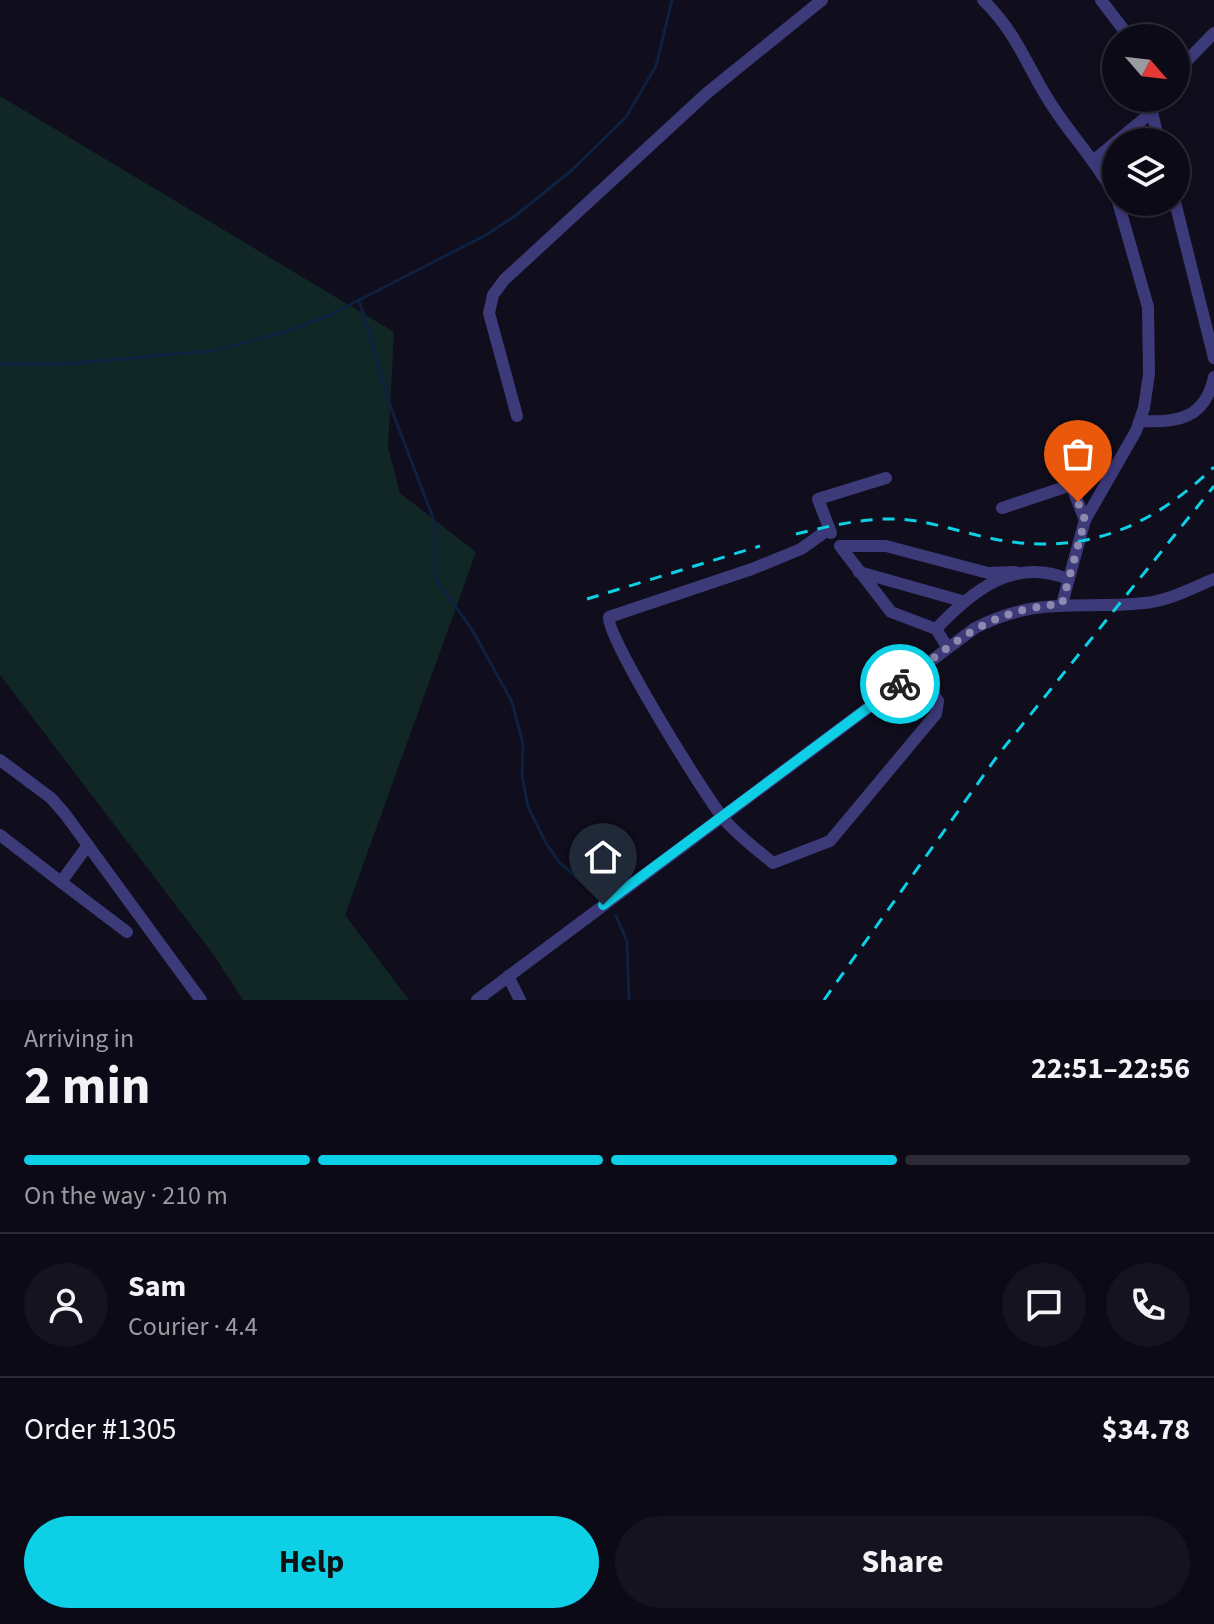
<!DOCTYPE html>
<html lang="en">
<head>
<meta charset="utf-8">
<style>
  :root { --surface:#0c0a16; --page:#15131f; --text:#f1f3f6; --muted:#9a9aa1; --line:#2c2b35; --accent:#0dd0e7 }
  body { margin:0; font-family:"Source Sans 3",sans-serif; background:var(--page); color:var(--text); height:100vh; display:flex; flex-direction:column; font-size:30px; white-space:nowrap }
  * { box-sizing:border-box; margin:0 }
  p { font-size:26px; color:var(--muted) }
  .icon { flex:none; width:44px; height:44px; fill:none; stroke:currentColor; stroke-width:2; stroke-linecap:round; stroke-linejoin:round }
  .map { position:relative; height:1000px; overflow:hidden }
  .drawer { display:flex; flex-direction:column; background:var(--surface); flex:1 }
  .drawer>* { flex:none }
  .needle { width:52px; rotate:118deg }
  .tools { position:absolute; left:1102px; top:24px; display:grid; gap:16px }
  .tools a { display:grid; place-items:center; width:88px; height:88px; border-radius:50%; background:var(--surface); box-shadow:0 4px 12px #0003,0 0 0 2px var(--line); font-size:40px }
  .pin { position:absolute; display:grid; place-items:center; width:68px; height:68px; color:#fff; margin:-82px -34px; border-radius:50% 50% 50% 0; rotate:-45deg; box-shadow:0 0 8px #0007 }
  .pin .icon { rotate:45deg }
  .courier { position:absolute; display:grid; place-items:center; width:80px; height:80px; margin:-40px; border:6px solid #0dd0e7; border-radius:50%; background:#fff; color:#222; box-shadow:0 2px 10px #0007 }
  .head em { font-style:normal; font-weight:700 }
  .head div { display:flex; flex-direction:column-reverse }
  .head { display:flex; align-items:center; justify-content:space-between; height:136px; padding:0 24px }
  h1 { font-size:52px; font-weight:700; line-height:60px }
  .bar { display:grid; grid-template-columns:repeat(4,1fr); gap:12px 8px; align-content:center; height:96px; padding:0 24px }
  .bar i { height:10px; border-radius:6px; background:var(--line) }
  .bar .current { background:var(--accent) }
  .bar p { grid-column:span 4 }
  .line { display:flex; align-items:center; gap:20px; padding:0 24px; border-top:2px solid var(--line) }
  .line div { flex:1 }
  .round { display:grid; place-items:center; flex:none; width:84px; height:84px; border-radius:42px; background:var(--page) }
  .cta { display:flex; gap:16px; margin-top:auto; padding:16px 24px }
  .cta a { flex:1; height:92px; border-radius:48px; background:var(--accent); color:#111; font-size:32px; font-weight:700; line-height:92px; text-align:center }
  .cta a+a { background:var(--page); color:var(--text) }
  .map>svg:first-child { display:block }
  .green { fill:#102726 }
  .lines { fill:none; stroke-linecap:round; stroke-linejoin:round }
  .stream { stroke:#0e2140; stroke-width:3 }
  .minor { stroke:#3d3a7a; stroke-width:12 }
  .rail { stroke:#0dd0e7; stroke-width:3; stroke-dasharray:12 10; stroke-linecap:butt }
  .done { stroke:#8e89ae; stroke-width:8; stroke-dasharray:0 14.4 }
  .route { stroke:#0dd0e7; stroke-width:10 }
</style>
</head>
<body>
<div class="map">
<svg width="1214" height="1000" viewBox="0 0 1214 1000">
  <rect width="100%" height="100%" fill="#100d1d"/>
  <polygon class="green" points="0,96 394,332 388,447 400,493 476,552 345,915 409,1000 243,1000 213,954 0,675"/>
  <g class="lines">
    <g class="stream">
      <polyline points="359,300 391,408 435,523 435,578 473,631 512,702 523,744 522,775 528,807 546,843 559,862 598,896"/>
      <polyline points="0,364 64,364 212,351 282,333 328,316 486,235 515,216 572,170 626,117 656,66 672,0"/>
      <polyline points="616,916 627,941 629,1000"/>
    </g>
    <g class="minor">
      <path d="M 983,0 C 1020,36 1028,71 1055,110 C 1075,140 1099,165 1116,198"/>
      <polyline points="1101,0 1130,38"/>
      <polyline points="1176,72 1214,33"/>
      <polyline points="1152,112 1159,142"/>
      <polyline points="1094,160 1152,112 1150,98"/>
      <polyline points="1175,202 1214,358"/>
      <polyline points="517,416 489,313 493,295 504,280 707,93 822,0"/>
      <path d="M 1140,421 C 1177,423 1205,419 1214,377"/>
      <polyline points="1002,508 1071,485 1085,520"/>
      <path d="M 829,529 L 801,549 L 752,569 L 609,617 C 605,635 705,796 723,818 C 737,835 756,849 773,863 L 830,841 L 936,714 L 938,701 L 918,669"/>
      <polyline points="831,533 818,499 886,478"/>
      <polyline points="859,572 962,601"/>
      <polyline points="1062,604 1085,520 1136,431 1144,408 1149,374 1148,307 1118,202"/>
      <polyline points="936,629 891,612 840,546 886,546 988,573 1015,572"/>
      <path d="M 948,648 L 936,629 C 973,590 1014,557 1068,579"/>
      <polyline points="0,760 51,798 65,814 201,1000"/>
      <polyline points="0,835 61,882 88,845"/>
      <polyline points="61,882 127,932"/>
      <polyline points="508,976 520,1000"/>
      <path d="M 477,1000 L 975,628 C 1040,595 1078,610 1144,603 C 1168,601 1192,588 1214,579"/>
    </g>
    <g class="rail">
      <path d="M 796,534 C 829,526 863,518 898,519 C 932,521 966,534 999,540 C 1087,555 1151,527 1214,467"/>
      <polyline points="587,599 760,546"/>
      <polyline points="824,1000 998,755 1214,486"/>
    </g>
  </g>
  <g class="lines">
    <path class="done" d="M 900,684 C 955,642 989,609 1062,604 L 1085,520 L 1078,502"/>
    <polyline class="route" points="603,905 900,684"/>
  </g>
</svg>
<div class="tools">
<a><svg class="needle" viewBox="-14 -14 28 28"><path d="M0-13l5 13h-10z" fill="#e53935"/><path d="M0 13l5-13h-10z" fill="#9a9aa1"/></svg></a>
<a><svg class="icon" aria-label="layers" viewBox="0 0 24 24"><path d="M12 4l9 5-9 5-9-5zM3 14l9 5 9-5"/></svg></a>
</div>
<div class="pin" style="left:1078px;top:502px;background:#ea580c"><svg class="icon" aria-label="bag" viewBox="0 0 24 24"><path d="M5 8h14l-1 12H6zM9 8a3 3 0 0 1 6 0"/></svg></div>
<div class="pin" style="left:603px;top:905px;background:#1f2937"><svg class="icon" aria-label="home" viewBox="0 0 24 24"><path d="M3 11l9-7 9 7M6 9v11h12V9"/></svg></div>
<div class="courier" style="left:900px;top:684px"><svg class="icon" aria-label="bike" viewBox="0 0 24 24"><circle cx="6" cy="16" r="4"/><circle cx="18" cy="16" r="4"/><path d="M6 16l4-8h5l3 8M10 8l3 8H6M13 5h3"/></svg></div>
</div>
<section class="drawer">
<div class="head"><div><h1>2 min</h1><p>Arriving in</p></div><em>22:51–22:56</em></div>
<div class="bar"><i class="current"></i><i class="current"></i><i class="current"></i><i></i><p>On the way · 210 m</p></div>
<div class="line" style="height:144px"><a class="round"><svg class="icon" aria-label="person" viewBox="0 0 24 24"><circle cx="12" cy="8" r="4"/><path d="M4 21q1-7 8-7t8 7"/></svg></a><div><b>Sam</b><p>Courier · 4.4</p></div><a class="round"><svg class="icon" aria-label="chat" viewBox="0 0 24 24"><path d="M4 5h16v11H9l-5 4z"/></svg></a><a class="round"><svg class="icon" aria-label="phone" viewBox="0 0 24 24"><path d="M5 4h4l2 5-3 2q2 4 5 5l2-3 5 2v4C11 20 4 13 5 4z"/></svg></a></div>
<div class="line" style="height:104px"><div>Order #1305</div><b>$34.78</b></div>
<div class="cta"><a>Help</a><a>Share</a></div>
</section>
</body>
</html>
